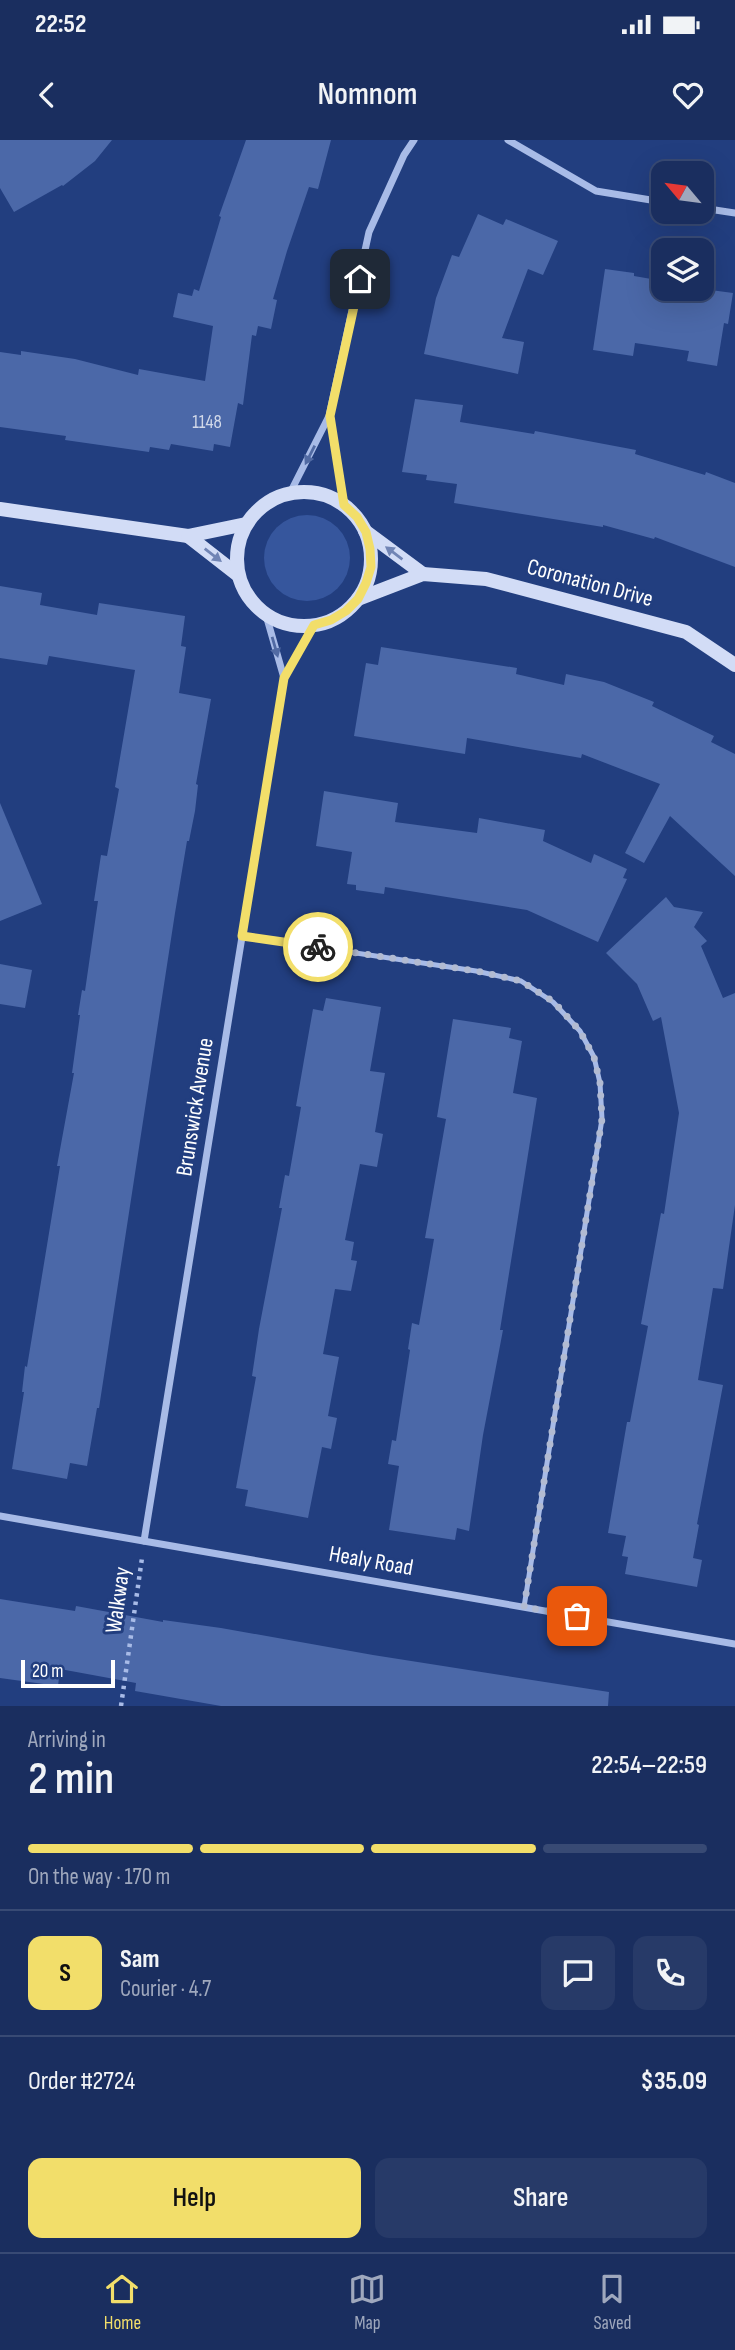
<!DOCTYPE html>
<html lang="en">
<head>
<meta charset="utf-8">
<style>
  :root { --surface:#1a2e5f; --page:#273a68; --text:#f1f3f6; --muted:#9fa8bd; --line:#384a74; --accent:#f2de6a }
  body { margin:0; font-family:"Sofia Sans Condensed",sans-serif; background:var(--page); color:var(--text); height:100vh; display:flex; flex-direction:column; font-size:26px; white-space:nowrap }
  * { box-sizing:border-box; margin:0 }
  p { font-size:23px; color:var(--muted) }
  .icon { flex:none; width:38px; height:38px; fill:none; stroke:currentColor; stroke-width:2; stroke-linecap:round; stroke-linejoin:round }
  .map { position:relative; height:1566px; overflow:hidden }
  .side { display:flex; flex-direction:column; background:var(--surface); flex:1 }
  .side>* { flex:none }
  .needle { width:46px; rotate:299deg }
  .fabs { position:absolute; left:651px; top:21px; display:grid; gap:14px }
  .fabs a { display:grid; place-items:center; width:63px; height:63px; border-radius:14px; background:var(--surface); box-shadow:0 7px 28px #0002,0 0 0 2px var(--line); font-size:35px }
  .scale { position:absolute; left:21px; bottom:18px; width:94px; box-sizing:border-box; padding-left:7px; border:4px solid #fff; border-top:0; font-size:19px; line-height:24px; white-space:nowrap; color:#fff; -webkit-text-stroke:5px #223e7f; paint-order:stroke }
  .pin { position:absolute; display:grid; place-items:center; width:60px; height:60px; color:#fff; margin:-30px; border-radius:14px; box-shadow:0 4px 10px #0006 }
  .courier { position:absolute; display:grid; place-items:center; width:70px; height:70px; margin:-35px; border:5px solid #f2de6a; border-radius:50%; background:#fff; color:#222; box-shadow:0 2px 9px #0007 }
  .summary em { font-style:normal; font-weight:600 }
  .summary div { display:flex; flex-direction:column-reverse }
  .summary { display:flex; align-items:center; justify-content:space-between; height:119px; padding:0 28px }
  h1 { font-size:46px; font-weight:600; line-height:52px }
  .bar { display:grid; grid-template-columns:repeat(4,1fr); gap:10px 7px; align-content:center; height:84px; padding:0 28px }
  .bar i { height:9px; border-radius:5px; background:var(--line) }
  .bar .current { background:var(--accent) }
  .bar p { grid-column:span 4 }
  .line { display:flex; align-items:center; gap:18px; padding:0 28px; border-top:2px solid var(--line) }
  .line div { flex:1 }
  .round { display:grid; place-items:center; flex:none; width:74px; height:74px; border-radius:14px; background:var(--page) }
  .button { display:flex; gap:14px; margin-top:auto; padding:14px 28px }
  .button a { flex:1; height:80px; border-radius:14px; background:var(--accent); color:#111; font-size:28px; font-weight:600; line-height:80px; text-align:center }
  .button a+a { background:var(--page); color:var(--text) }
  .status { display:flex; justify-content:space-between; align-items:center; height:49px; padding:0 35px; background:var(--surface); direction:ltr }
  .status svg { height:19px; fill:currentColor }
  header { display:flex; justify-content:space-between; align-items:center; height:91px; padding:0 28px; background:var(--surface); font-size:32px; font-weight:600 }
  .menu { display:flex; justify-content:space-around; align-items:center; height:98px; border-top:2px solid var(--line); background:var(--surface); font-size:19px; color:var(--muted) }
  .menu a { display:grid; justify-items:center; gap:4px }
  .menu .current { color:var(--accent) }
  .map>svg:first-child { display:block }
  .green { fill:#36569d }
  .building { fill:#4b68a8 }
  .lines { fill:none; stroke-linecap:round; stroke-linejoin:round }
  .path { stroke:#a8bbe7; stroke-width:4.5; stroke-dasharray:3.5 5; stroke-linecap:butt }
  .lane { stroke:#a8bbe7; stroke-width:5 }
  .street { stroke:#a8bbe7; stroke-width:7 }
  .secondary { stroke:#d2dcf6; stroke-width:14 }
  .oneway { fill:#516aa3 }
  .oneway2 { fill:#7185b5 }
  .done { stroke:#b2bbd2; stroke-width:7; stroke-dasharray:0 12.6 }
  .route { stroke:#f2de6a; stroke-width:9 }
  .labels { text-anchor:middle; dominant-baseline:central; stroke-width:6; stroke-linejoin:round; paint-order:stroke }
  .number-label { font-size:19px; fill:#d2d9e9 }
  .street-label { font-size:23px; fill:#fff; stroke:#223e7f }
</style>
</head>
<body>
<div class="status"><b>22:52</b><svg viewBox="0 0 49 12"><path d="M0 12V9h3v3zM5 12V6h3v6zM10 12V3h3v9zM15 12V0h3v12zM26 1h20v11H26zM47 4h2v5h-2z"/></svg></div>
<header><svg class="icon" aria-label="back" viewBox="0 0 24 24"><path d="M15 5l-7 7 7 7"/></svg>Nomnom<svg class="icon" aria-label="heart" viewBox="0 0 24 24"><path d="M12 20l-8-8c-3-5 5-10 8-4 3-6 11-1 8 4z"/></svg></header>
<div class="map">
<svg width="735" height="1566" viewBox="0 0 735 1566">
  <rect width="100%" height="100%" fill="#223e7f"/>
  <circle class="green" cx="307" cy="418" r="43"/>
  <g class="building">
    <polygon points="0,0 112,0 95,21 63,46 62,45 14,72 0,48"/>
    <polygon points="246,0 331,0 318,49 309,47 287,111 273,159 277,160 271,189 258,186 256,196 252,195 243,265 238,263 230,307 214,304 213,311 171,304 169,310 150,307 149,312 65,300 66,296 0,287 0,212 21,215 21,211 75,219 138,235 139,229 205,241 213,186 173,177 178,153 192,156 194,149 199,151 221,77 219,76"/>
    <polygon points="478,74 503,85 506,79 558,101 543,135 528,129 502,198 524,202 518,234 424,214 436,158 452,115 459,117"/>
    <polygon points="605,129 634,133 634,136 663,141 663,149 703,149 733,153 728,184 724,183 717,226 687,221 689,211 635,203 633,216 593,210"/>
    <polygon points="415,259 463,265 460,282 534,294 535,291 636,310 635,314 705,335 706,332 735,343 735,427 655,397 654,399 603,385 603,387 454,363 457,344 426,340 427,335 402,332"/>
    <polygon points="0,446 42,453 40,465 97,475 99,463 185,476 181,506 186,507 179,553 211,559 196,644 198,645 195,671 189,701 187,701 175,773 99,1268 97,1268 87,1326 70,1323 67,1339 12,1329 24,1252 22,1252 25,1226 27,1227 60,1026 57,1026 74,933 72,933 80,875 78,875 82,850 85,851 98,761 94,761 101,715 107,716 119,649 115,647 135,530 49,516 47,525 0,518"/>
    <polygon points="381,507 517,528 516,534 564,545 566,534 604,542 654,562 652,566 714,596 711,602 735,614 735,736 670,676 644,723 625,713 660,644 582,614 581,618 467,598 465,614 354,596 366,523 378,525"/>
    <polygon points="324,651 398,663 395,682 477,693 479,678 545,690 543,701 591,723 594,714 627,729 623,738 627,739 598,802 527,770 385,747 384,754 356,750 356,745 347,744 352,712 316,706"/>
    <polygon points="0,663 42,764 0,781"/>
    <polygon points="666,757 674,767 703,772 694,787 707,801 701,806 723,858 735,853 735,1065 723,1149 713,1148 698,1240 723,1245 697,1384 699,1385 693,1418 702,1420 697,1447 625,1434 628,1417 622,1416 626,1396 608,1393 627,1282 630,1282 648,1186 641,1184 661,1073 664,1074 679,973 661,877 653,881 637,844 606,813"/>
    <polygon points="0,824 32,830 25,868 0,864"/>
    <polygon points="326,858 381,867 370,931 385,933 375,992 383,994 377,1027 360,1024 345,1100 354,1102 351,1120 357,1121 351,1151 335,1149 323,1214 339,1217 328,1276 337,1278 331,1309 322,1307 308,1378 245,1366 248,1350 236,1348 256,1237 252,1236 259,1189 282,1068 279,1068 285,1035 289,1036 301,967 296,966 304,920 313,869 323,871"/>
    <polygon points="453,879 511,888 509,898 522,901 513,953 537,958 500,1190 503,1190 483,1295 469,1391 457,1388 455,1400 389,1390 399,1326 388,1324 392,1300 396,1301 410,1210 408,1209 412,1183 419,1185 434,1099 425,1098 446,979 437,977"/>
    <polygon points="0,1459 75,1471 76,1466 163,1482 163,1480 221,1488 373,1515 609,1552 608,1566 221,1566 135,1551 136,1543 60,1529 58,1546 0,1538"/>
  </g>
  <g class="lines">
    <polyline class="path" points="121,1566 142,1418"/>
    <polyline class="lane" points="242,796 476,831 521,841 553,862 580,891 594,917 600,943 602,979 524,1467"/>
    <g class="street">
      <polyline points="508,0 596,51 663,62"/>
      <polyline points="702,68 735,73"/>
      <polyline points="330,277 344,364"/>
      <polyline points="290,353 329,276 369,92 404,15 414,0"/>
      <polyline points="266,475 284,538"/>
      <polyline points="0,1376 735,1504"/>
      <polyline points="144,1401 284,538 314,485"/>
    </g>
    <g class="secondary">
      <circle cx="304" cy="419" r="67"/>
      <polyline points="0,369 188,396 246,384"/>
      <polyline points="365,391 423,434"/>
      <polyline points="188,396 238,435"/>
      <polyline points="358,459 423,434 486,439 686,492 735,525"/>
    </g>
  </g>
  <defs><path id="oneway-solid" d="M-6-.8H1V-3.2L6.5 0L1 3.2V.8H-6Z" transform="scale(1.75)"/></defs>
  <g class="oneway">
    <use href="#oneway-solid" transform="translate(310 315) rotate(117)"/>
    <use href="#oneway-solid" transform="translate(275 507) rotate(74)"/>
  </g>
  <g class="oneway2">
    <use href="#oneway-solid" transform="translate(394 413) rotate(-143)"/>
    <use href="#oneway-solid" transform="translate(213 415) rotate(38)"/>
  </g>
  <g class="lines">
    <polyline class="done" points="318,807 476,831 521,841 554,862 580,891 594,917 600,943 602,979 524,1467 577,1476"/>
    <polyline class="route" points="318,807 242,796 284,538 314,485 331,480 346,471 358,459 366,443 371,427 370,409 366,392 357,377 344,365 330,276 360,139"/>
  </g>
  <g class="labels">
    <g class="number-label">
      <text x="207" y="282">1148</text>
    </g>
    <g class="street-label">
      <text transform="translate(590 443) rotate(15)">Coronation Drive</text>
      <text transform="translate(195 967) rotate(-81)">Brunswick Avenue</text>
      <text transform="translate(371 1421) rotate(10)">Healy Road</text>
      <text transform="translate(118 1460) rotate(-82)">Walkway</text>
    </g>
  </g>
</svg>
<div class="fabs">
<a><svg class="needle" viewBox="-14 -14 28 28"><path d="M0-13l5 13h-10z" fill="#e53935"/><path d="M0 13l5-13h-10z" fill="#9fa8bd"/></svg></a>
<a><svg class="icon" aria-label="layers" viewBox="0 0 24 24"><path d="M12 4l9 5-9 5-9-5zM3 14l9 5 9-5"/></svg></a>
</div>
<div class="scale">20 m</div>
<div class="pin" style="left:577px;top:1476px;background:#ea580c"><svg class="icon" aria-label="bag" viewBox="0 0 24 24"><path d="M5 8h14l-1 12H6zM9 8a3 3 0 0 1 6 0"/></svg></div>
<div class="pin" style="left:360px;top:139px;background:#1f2937"><svg class="icon" aria-label="home" viewBox="0 0 24 24"><path d="M3 11l9-7 9 7M6 9v11h12V9"/></svg></div>
<div class="courier" style="left:318px;top:807px"><svg class="icon" aria-label="bike" viewBox="0 0 24 24"><circle cx="6" cy="16" r="4"/><circle cx="18" cy="16" r="4"/><path d="M6 16l4-8h5l3 8M10 8l3 8H6M13 5h3"/></svg></div>
</div>
<section class="side">
<div class="summary"><div><h1>2 min</h1><p>Arriving in</p></div><em>22:54–22:59</em></div>
<div class="bar"><i class="current"></i><i class="current"></i><i class="current"></i><i></i><p>On the way · 170 m</p></div>
<div class="line" style="height:126px"><b class="round" style="background:var(--accent);color:#111">S</b><div><b>Sam</b><p>Courier · 4.7</p></div><a class="round"><svg class="icon" aria-label="chat" viewBox="0 0 24 24"><path d="M4 5h16v11H9l-5 4z"/></svg></a><a class="round"><svg class="icon" aria-label="phone" viewBox="0 0 24 24"><path d="M5 4h4l2 5-3 2q2 4 5 5l2-3 5 2v4C11 20 4 13 5 4z"/></svg></a></div>
<div class="line" style="height:91px"><div>Order #2724</div><b>$35.09</b></div>
<div class="button"><a>Help</a><a>Share</a></div>
</section>
<nav class="menu">
<a class="current"><svg class="icon" aria-label="home" viewBox="0 0 24 24"><path d="M3 11l9-7 9 7M6 9v11h12V9"/></svg>Home</a>
<a><svg class="icon" aria-label="map" viewBox="0 0 24 24"><path d="M3 6l6-2 6 2 6-2v14l-6 2-6-2-6 2zM9 4v14M15 6v14"/></svg>Map</a>
<a><svg class="icon" aria-label="saved" viewBox="0 0 24 24"><path d="M7 4h10v16l-5-4-5 4z"/></svg>Saved</a>
</nav>
</body>
</html>
